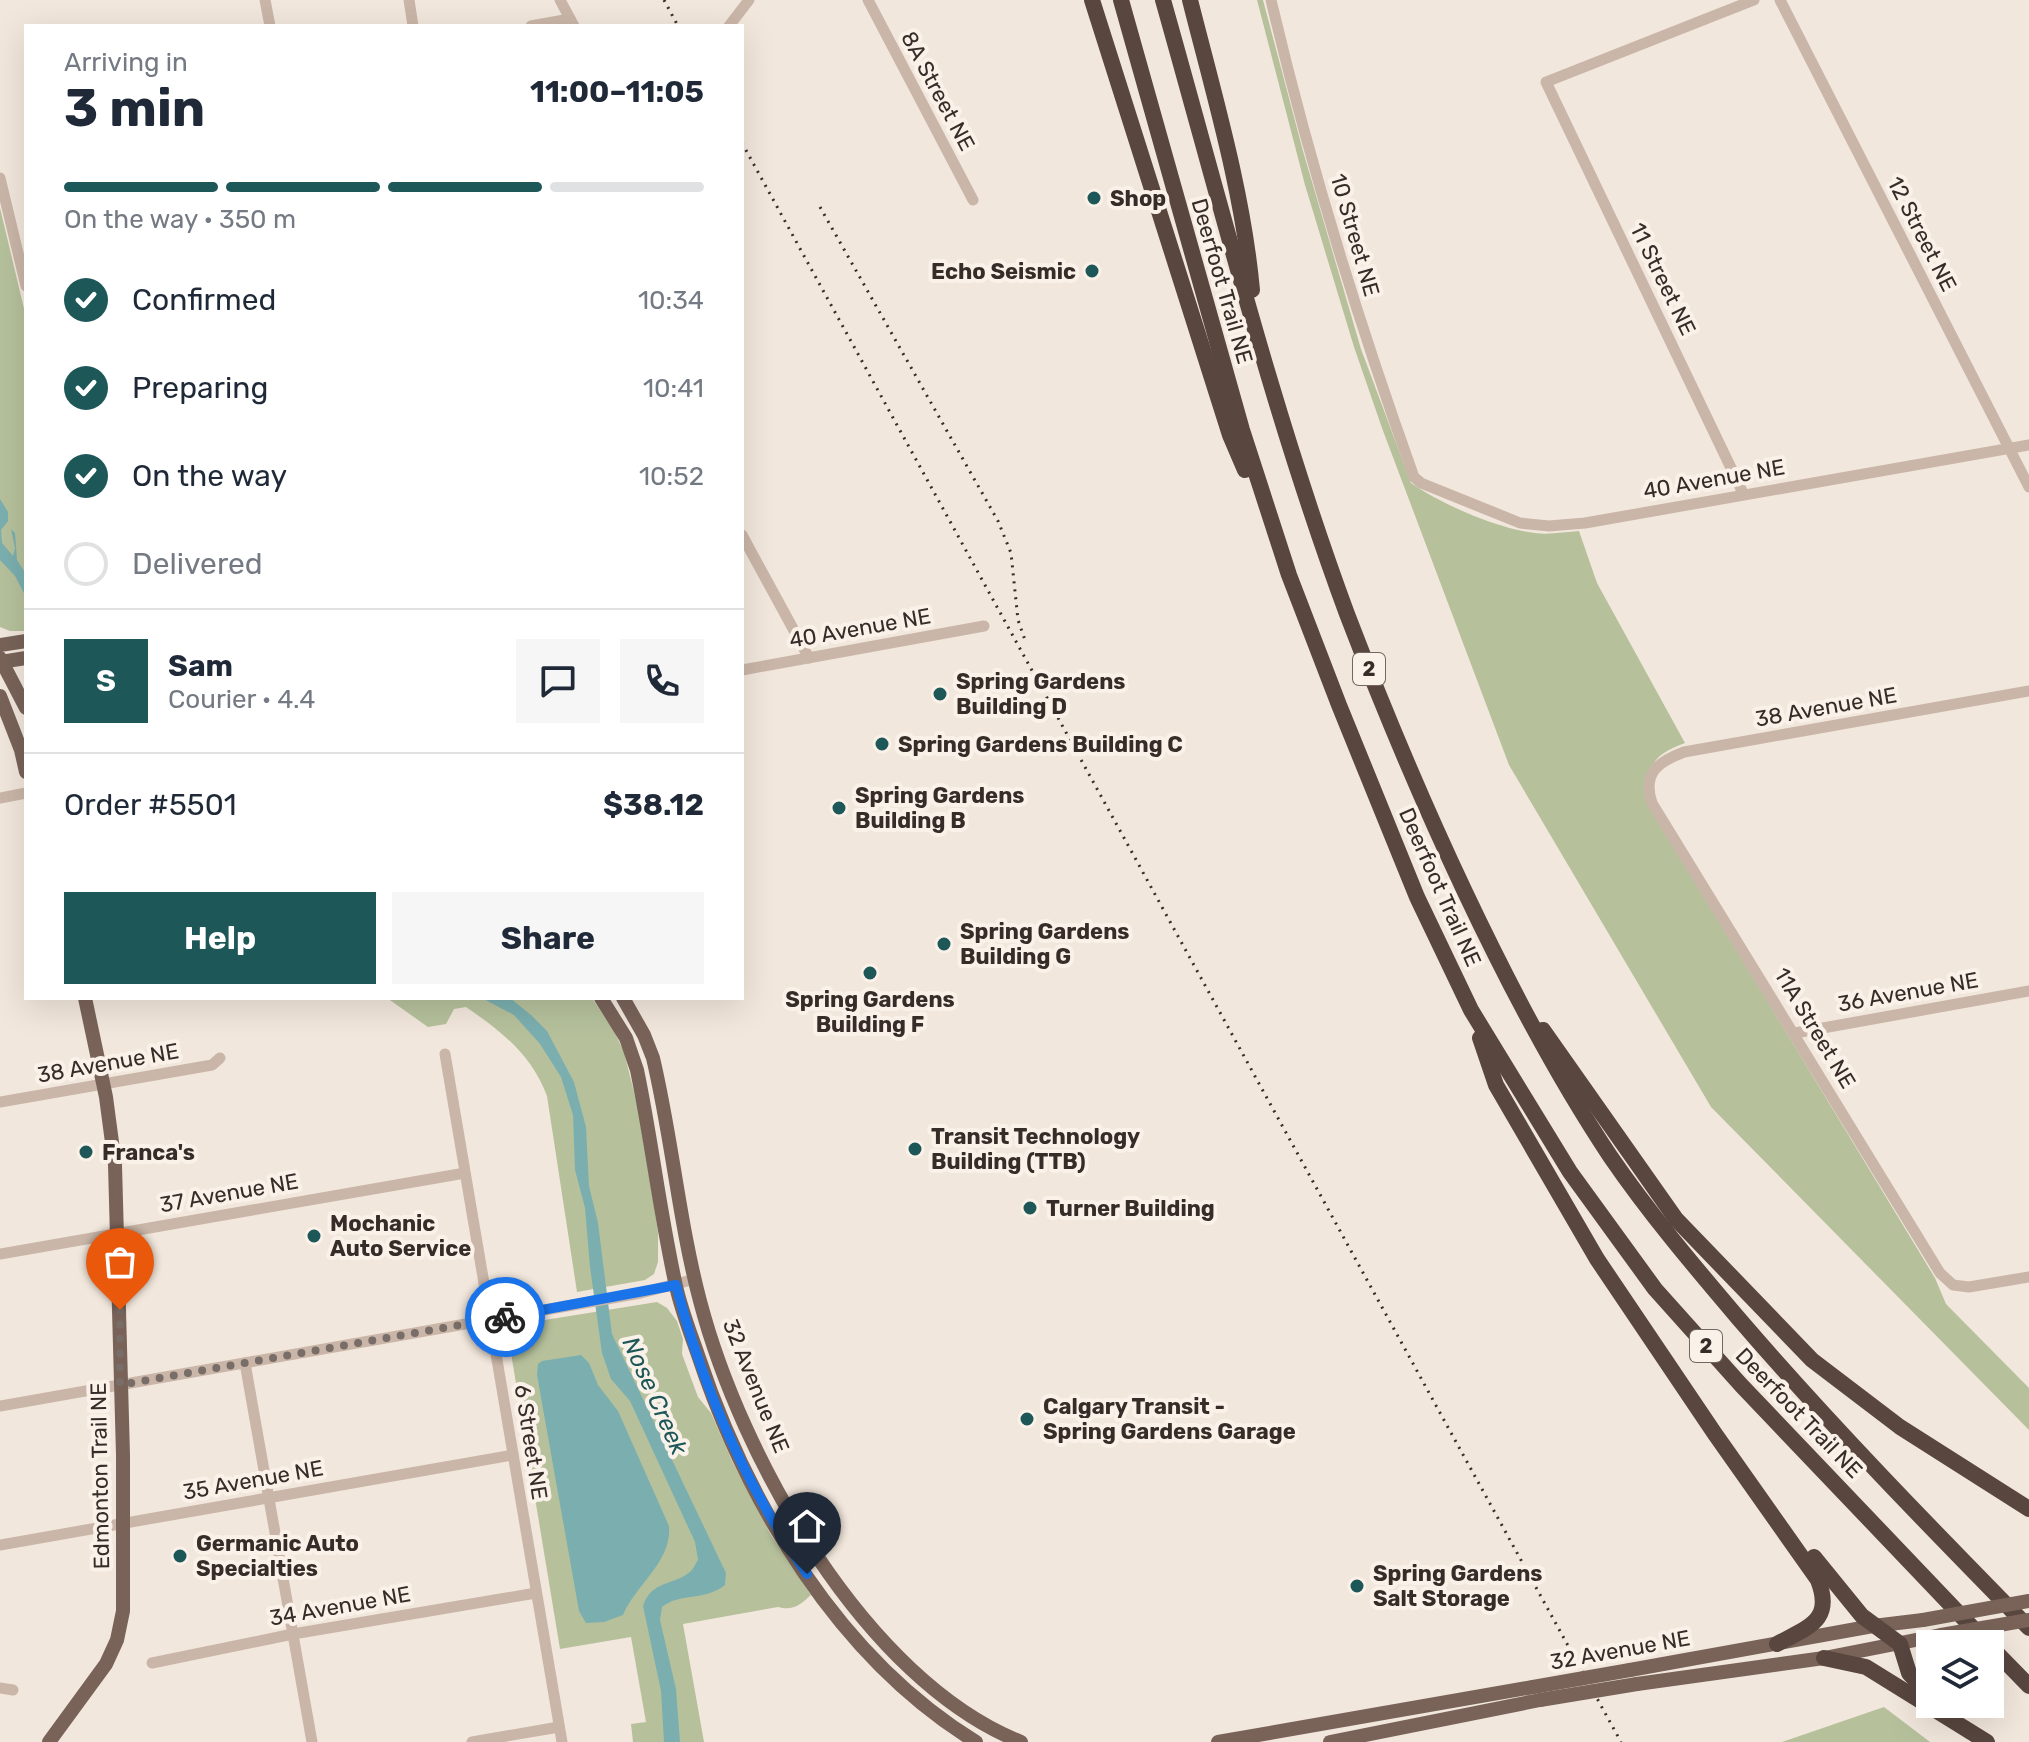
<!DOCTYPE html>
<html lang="en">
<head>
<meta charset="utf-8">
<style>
  :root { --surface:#fff; --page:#f6f6f7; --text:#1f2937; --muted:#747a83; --line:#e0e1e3; --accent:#1e5758 }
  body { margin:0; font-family:Rubik,sans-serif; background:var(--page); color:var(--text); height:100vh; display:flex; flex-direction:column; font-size:30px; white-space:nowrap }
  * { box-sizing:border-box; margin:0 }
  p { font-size:26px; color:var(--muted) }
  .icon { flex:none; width:44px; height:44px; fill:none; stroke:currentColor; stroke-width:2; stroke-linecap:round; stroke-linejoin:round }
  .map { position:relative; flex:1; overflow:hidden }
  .panel { position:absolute; left:24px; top:24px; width:720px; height:976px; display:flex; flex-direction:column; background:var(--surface); border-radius:0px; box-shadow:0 8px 32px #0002 }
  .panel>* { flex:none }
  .controls { position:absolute; left:1916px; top:1630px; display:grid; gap:16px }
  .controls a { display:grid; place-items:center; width:88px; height:88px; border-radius:0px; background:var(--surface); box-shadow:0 8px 32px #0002; font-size:40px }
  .pin { position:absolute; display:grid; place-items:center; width:68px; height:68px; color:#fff; margin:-82px -34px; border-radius:50% 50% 50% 0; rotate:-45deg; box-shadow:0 0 8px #0007 }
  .pin .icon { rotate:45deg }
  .courier { position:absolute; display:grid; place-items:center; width:80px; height:80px; margin:-40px; border:6px solid #1a73e8; border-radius:50%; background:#fff; color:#222; box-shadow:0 2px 10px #0007 }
  .head em { font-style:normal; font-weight:700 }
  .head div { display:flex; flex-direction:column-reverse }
  .head { display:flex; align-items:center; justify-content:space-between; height:136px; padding:0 40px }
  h1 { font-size:52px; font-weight:700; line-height:60px }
  .bar { display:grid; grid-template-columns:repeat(4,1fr); gap:12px 8px; align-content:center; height:96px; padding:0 40px }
  .bar i { height:10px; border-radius:6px; background:var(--line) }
  .bar .on { background:var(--accent) }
  .bar p { grid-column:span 4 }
  .line { display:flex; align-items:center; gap:20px; padding:0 40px; border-top:2px solid var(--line) }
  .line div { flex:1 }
  .round { display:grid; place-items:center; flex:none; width:84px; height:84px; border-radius:0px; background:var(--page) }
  ol { padding:0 40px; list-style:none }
  li { display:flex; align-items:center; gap:24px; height:88px }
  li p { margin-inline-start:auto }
  li .icon { padding:8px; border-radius:50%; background:var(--accent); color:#fff; stroke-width:4 }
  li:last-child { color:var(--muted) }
  li i { width:44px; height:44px; border:4px solid var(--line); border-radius:50% }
  .primary-button { display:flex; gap:16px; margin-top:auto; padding:16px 40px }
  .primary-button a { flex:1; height:92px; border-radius:0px; background:var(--accent); color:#fff; font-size:32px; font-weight:700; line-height:92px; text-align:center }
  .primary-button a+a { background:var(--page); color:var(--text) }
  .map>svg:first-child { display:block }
  .green { fill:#b6c19c }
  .water { fill:#7bafaf }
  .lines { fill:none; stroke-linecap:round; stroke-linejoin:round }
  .minor { stroke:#cab6a8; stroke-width:11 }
  .major { stroke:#796359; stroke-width:14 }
  .highway { stroke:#58463f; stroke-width:16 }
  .rail { stroke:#372c28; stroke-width:3; stroke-dasharray:2 6; stroke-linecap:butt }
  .major-bridge { stroke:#796359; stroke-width:14 }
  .done { stroke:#786d67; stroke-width:8; stroke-dasharray:0 14.4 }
  .route { stroke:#1a73e8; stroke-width:10 }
  .poi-dot { fill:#1e5758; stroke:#faf1e9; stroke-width:3 }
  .labels { text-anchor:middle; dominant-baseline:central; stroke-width:8; stroke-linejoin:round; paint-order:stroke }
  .shield { fill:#faf1e9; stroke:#726762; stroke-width:2 }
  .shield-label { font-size:20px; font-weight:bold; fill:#372c28 }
  .street-label { font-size:22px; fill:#372c28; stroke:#faf1e9 }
  .poi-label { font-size:22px; font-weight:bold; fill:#372c28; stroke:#faf1e9; text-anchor:start }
  .water-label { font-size:24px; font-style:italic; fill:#1e5758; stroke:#faf1e9 }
</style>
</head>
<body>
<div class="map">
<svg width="2029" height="1742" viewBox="0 0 2029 1742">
  <rect width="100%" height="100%" fill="#f2e7dc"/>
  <g class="green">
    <path d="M 1257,0 L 1263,0 L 1303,151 L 1361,349 L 1411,483 C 1441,504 1498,529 1535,533 C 1549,535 1565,532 1579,531 L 1597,583 L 1685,743 C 1647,757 1650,767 1648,804 L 1935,1278 L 1946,1304 L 2029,1388 L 2029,1430 L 1711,1107 L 1509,765 L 1382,428 L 1354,347 L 1305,185 Z"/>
    <polygon points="0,208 26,317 26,631 10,631 0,627"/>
    <path d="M 387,998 L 592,998 L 614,1031 L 624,1052 L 640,1116 L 658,1232 L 658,1262 L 654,1274 L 645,1280 L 577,1292 L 547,1096 C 531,1054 502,1032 466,1007 L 454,1009 L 446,1024 L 428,1027 Z"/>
    <path d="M 657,1302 L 667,1308 L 677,1321 L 683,1339 L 682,1354 L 698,1397 L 711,1413 L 733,1463 L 772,1537 L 811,1595 C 800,1605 793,1611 778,1607 L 683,1624 L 704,1742 L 633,1742 L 631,1724 L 646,1722 L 631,1637 L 560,1649 L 508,1335 L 514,1328 L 526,1323 Z"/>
    <polygon points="1884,1707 1930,1742 1782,1742"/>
  </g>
  <g class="water">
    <polygon points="0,499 8,512 8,521 1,530 2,543 13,556 15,548 11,529 15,533 17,560 26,574 26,597 15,576 0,560"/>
    <path d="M 482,998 L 510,998 L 531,1015 L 547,1031 L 574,1082 L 586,1127 L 589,1186 L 598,1223 L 612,1334 L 726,1573 L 725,1585 C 703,1602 681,1592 662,1607 L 660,1620 L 676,1689 L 680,1742 L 664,1742 L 661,1691 L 643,1606 C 652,1579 675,1586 691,1571 C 694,1568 695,1564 698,1560 L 695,1542 L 630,1401 L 611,1379 L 602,1353 L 590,1267 L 585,1208 L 575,1170 L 573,1115 L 561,1077 L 540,1044 L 514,1015 Z"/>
    <path d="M 581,1355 L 589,1363 L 598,1385 L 618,1411 L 669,1526 C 672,1562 636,1584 623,1615 L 604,1622 L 586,1623 L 579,1611 L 537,1375 L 538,1364 L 542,1361 Z"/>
  </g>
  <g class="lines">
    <g class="minor">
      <polyline points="265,0 270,26"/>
      <polyline points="409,0 413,26"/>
      <polyline points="560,0 574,26"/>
      <polyline points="868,0 973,200"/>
      <path d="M 1271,0 C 1309,162 1358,321 1414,477 L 1421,483 L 1520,523 L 1549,526 L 1585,523 L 2029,445"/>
      <polyline points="1780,0 2029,487"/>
      <polyline points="531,26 570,19"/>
      <polyline points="729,26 749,0"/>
      <polyline points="0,178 26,286"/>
      <polyline points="1743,493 1546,82 1754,0"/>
      <polyline points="742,535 809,658"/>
      <polyline points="742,670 984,626"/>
      <path d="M 2029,691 L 1684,752 C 1658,762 1642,773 1652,803 L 1940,1273 L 1953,1285 L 1969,1287 L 2029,1277"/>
      <polyline points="0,798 26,793"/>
      <polyline points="1795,1033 2029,991"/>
      <polyline points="445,1054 562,1742"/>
      <polyline points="0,1102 212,1065 220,1058"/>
      <polyline points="0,1254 465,1173"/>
      <polyline points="245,1363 312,1742"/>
      <polyline points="0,1406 641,1293 695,1279"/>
      <polyline points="0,1545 513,1455"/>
      <polyline points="152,1663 293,1634 536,1593"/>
      <polyline points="0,1688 13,1690"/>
      <polyline points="472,1742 559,1727"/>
    </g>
    <g class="major">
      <polyline points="0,645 26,641"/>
      <polyline points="0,658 26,708"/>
      <polyline points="0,662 26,658"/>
      <polyline points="0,696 21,750 26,772"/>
      <path d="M 601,998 L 626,1038 L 637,1070 C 652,1142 660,1215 676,1286 C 681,1309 690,1332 698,1355 C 748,1505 839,1658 976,1742"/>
      <path d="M 623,998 L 644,1035 L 653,1058 C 672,1138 679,1222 700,1301 C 741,1457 865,1680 1021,1742"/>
      <polyline points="1630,1670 1873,1626 1923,1620"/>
      <polyline points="1637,1684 1824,1658 1941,1635"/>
      <polyline points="49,1742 106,1664 117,1640 123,1611 123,1455 115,1165 106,1097 85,998"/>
      <polyline points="1218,1742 1533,1687"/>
      <polyline points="1330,1742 1540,1700"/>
    </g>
    <g class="highway">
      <polyline points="1092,0 1230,435 1245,470"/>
      <polyline points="1121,0 1242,430 1289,575 1339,705 1417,897 1471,1010 1570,1172 1655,1289 1741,1385 1988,1644"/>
      <path d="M 1163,0 C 1221,205 1273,414 1347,614 C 1383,708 1422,801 1465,892 C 1508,983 1554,1072 1610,1156 C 1649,1213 1694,1266 1739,1319 C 1831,1426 1930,1527 2029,1628"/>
      <path d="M 1190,0 C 1214,95 1243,192 1252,290"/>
      <polyline points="1543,1030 1676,1219 1812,1360 1900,1427 2029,1509"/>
      <path d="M 1480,1038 L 1496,1085 L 1597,1259 L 1715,1434 L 1818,1580 C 1834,1621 1808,1627 1777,1644"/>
      <polyline points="1814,1557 1862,1616 1900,1644 1909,1673 1930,1696"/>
      <polyline points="1990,1646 2029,1686"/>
      <polyline points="1824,1658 1866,1667 1987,1742"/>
    </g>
    <g class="rail">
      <polyline points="664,0 678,26"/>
      <polyline points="742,143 1621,1742"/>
      <polyline points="820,207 998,521 1011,553 1018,620 1025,640"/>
    </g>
    <g class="major-bridge">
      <polyline points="1923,1620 2029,1601"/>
      <polyline points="1941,1635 2029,1620"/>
      <polyline points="1533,1687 1630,1670"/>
      <polyline points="1540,1700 1637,1684"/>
    </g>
  </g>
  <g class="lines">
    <polyline class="done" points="120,1310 120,1385 505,1317"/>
    <path class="route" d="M 505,1317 L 676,1285 C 703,1389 746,1486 807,1574"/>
  </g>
  <g class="poi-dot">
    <circle cx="1094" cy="198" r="8"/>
    <circle cx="1092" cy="271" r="8"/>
    <circle cx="940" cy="694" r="8"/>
    <circle cx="882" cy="744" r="8"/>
    <circle cx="839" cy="808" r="8"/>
    <circle cx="944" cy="944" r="8"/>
    <circle cx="870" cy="973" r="8"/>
    <circle cx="915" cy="1149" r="8"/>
    <circle cx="86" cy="1152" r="8"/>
    <circle cx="1030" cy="1208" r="8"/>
    <circle cx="314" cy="1236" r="8"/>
    <circle cx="1027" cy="1419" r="8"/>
    <circle cx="180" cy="1556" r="8"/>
    <circle cx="1357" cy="1586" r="8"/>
  </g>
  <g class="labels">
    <g class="shield">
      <rect x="1353" y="653" width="32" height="32" rx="6"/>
      <rect x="1690" y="1330" width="32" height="32" rx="6"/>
    </g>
    <g class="shield-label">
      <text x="1369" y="669">2</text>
      <text x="1706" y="1346">2</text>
    </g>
    <g class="street-label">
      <text transform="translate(938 91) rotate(62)">8A Street NE</text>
      <text transform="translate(1922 234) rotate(63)">12 Street NE</text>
      <text transform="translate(1355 235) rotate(74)">10 Street NE</text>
      <text transform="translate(1663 279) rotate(64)">11 Street NE</text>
      <text transform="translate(1222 281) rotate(74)">Deerfoot Trail NE</text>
      <text transform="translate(1714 479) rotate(-10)">40 Avenue NE</text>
      <text transform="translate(860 628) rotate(-10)">40 Avenue NE</text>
      <text transform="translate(1826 707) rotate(-10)">38 Avenue NE</text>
      <text transform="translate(1440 887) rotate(66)">Deerfoot Trail NE</text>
      <text transform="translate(1908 992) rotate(-10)">36 Avenue NE</text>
      <text transform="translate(1815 1028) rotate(59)">11A Street NE</text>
      <text transform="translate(108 1063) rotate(-10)">38 Avenue NE</text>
      <text transform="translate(229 1193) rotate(-10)">37 Avenue NE</text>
      <text transform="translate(756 1386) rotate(68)">32 Avenue NE</text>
      <text transform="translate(1799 1413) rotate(46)">Deerfoot Trail NE</text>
      <text transform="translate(531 1442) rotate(81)">6 Street NE</text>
      <text transform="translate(100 1476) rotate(-91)">Edmonton Trail NE</text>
      <text transform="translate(253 1480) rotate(-10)">35 Avenue NE</text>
      <text transform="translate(340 1606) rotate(-10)">34 Avenue NE</text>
      <text transform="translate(1620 1650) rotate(-10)">32 Avenue NE</text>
    </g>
    <g class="poi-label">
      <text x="1110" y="198">Shop</text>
      <text x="1076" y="271" text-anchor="end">Echo Seismic</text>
      <text x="956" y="681">Spring Gardens<tspan x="956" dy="25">Building D</tspan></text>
      <text x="898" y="744">Spring Gardens Building C</text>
      <text x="855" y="795">Spring Gardens<tspan x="855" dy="25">Building B</tspan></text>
      <text x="960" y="931">Spring Gardens<tspan x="960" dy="25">Building G</tspan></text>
      <text x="870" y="999" text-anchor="middle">Spring Gardens<tspan x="870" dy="25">Building F</tspan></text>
      <text x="931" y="1136">Transit Technology<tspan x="931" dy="25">Building (TTB)</tspan></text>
      <text x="102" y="1152">Franca's</text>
      <text x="1046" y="1208">Turner Building</text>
      <text x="330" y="1223">Mochanic<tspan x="330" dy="25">Auto Service</tspan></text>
      <text x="1043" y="1406">Calgary Transit -<tspan x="1043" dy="25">Spring Gardens Garage</tspan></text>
      <text x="196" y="1543">Germanic Auto<tspan x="196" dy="25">Specialties</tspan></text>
      <text x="1373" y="1573">Spring Gardens<tspan x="1373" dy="25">Salt Storage</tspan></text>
    </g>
    <g class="water-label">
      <text transform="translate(655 1396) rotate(66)">Nose Creek</text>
    </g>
  </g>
</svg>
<div class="controls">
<a><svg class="icon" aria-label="layers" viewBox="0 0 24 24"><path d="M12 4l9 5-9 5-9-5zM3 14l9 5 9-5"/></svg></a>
</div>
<div class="pin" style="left:120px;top:1310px;background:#ea580c"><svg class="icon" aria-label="bag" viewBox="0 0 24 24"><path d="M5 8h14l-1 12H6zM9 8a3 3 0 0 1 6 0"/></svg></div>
<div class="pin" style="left:807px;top:1574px;background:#1f2937"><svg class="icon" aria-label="home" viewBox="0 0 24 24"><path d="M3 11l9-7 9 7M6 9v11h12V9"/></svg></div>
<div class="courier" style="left:505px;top:1317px"><svg class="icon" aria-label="bike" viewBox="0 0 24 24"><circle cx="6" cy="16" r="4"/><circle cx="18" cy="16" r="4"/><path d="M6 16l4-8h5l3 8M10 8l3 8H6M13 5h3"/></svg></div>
<section class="panel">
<div class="head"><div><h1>3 min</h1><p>Arriving in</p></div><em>11:00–11:05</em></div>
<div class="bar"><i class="on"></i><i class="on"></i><i class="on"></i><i></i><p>On the way · 350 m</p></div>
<ol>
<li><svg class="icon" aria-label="check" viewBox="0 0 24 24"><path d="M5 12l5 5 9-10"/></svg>Confirmed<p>10:34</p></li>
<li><svg class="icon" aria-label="check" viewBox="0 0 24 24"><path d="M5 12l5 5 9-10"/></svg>Preparing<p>10:41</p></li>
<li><svg class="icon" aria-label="check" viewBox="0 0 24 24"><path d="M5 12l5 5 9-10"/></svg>On the way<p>10:52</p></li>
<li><i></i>Delivered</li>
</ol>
<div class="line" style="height:144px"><b class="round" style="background:var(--accent);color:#fff">S</b><div><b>Sam</b><p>Courier · 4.4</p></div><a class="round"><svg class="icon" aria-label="chat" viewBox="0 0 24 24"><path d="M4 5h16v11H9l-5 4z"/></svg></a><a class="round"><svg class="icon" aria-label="phone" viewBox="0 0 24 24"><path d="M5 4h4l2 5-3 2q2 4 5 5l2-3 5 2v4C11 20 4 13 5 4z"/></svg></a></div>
<div class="line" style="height:104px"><div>Order #5501</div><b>$38.12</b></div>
<div class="primary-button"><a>Help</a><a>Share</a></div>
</section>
</div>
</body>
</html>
